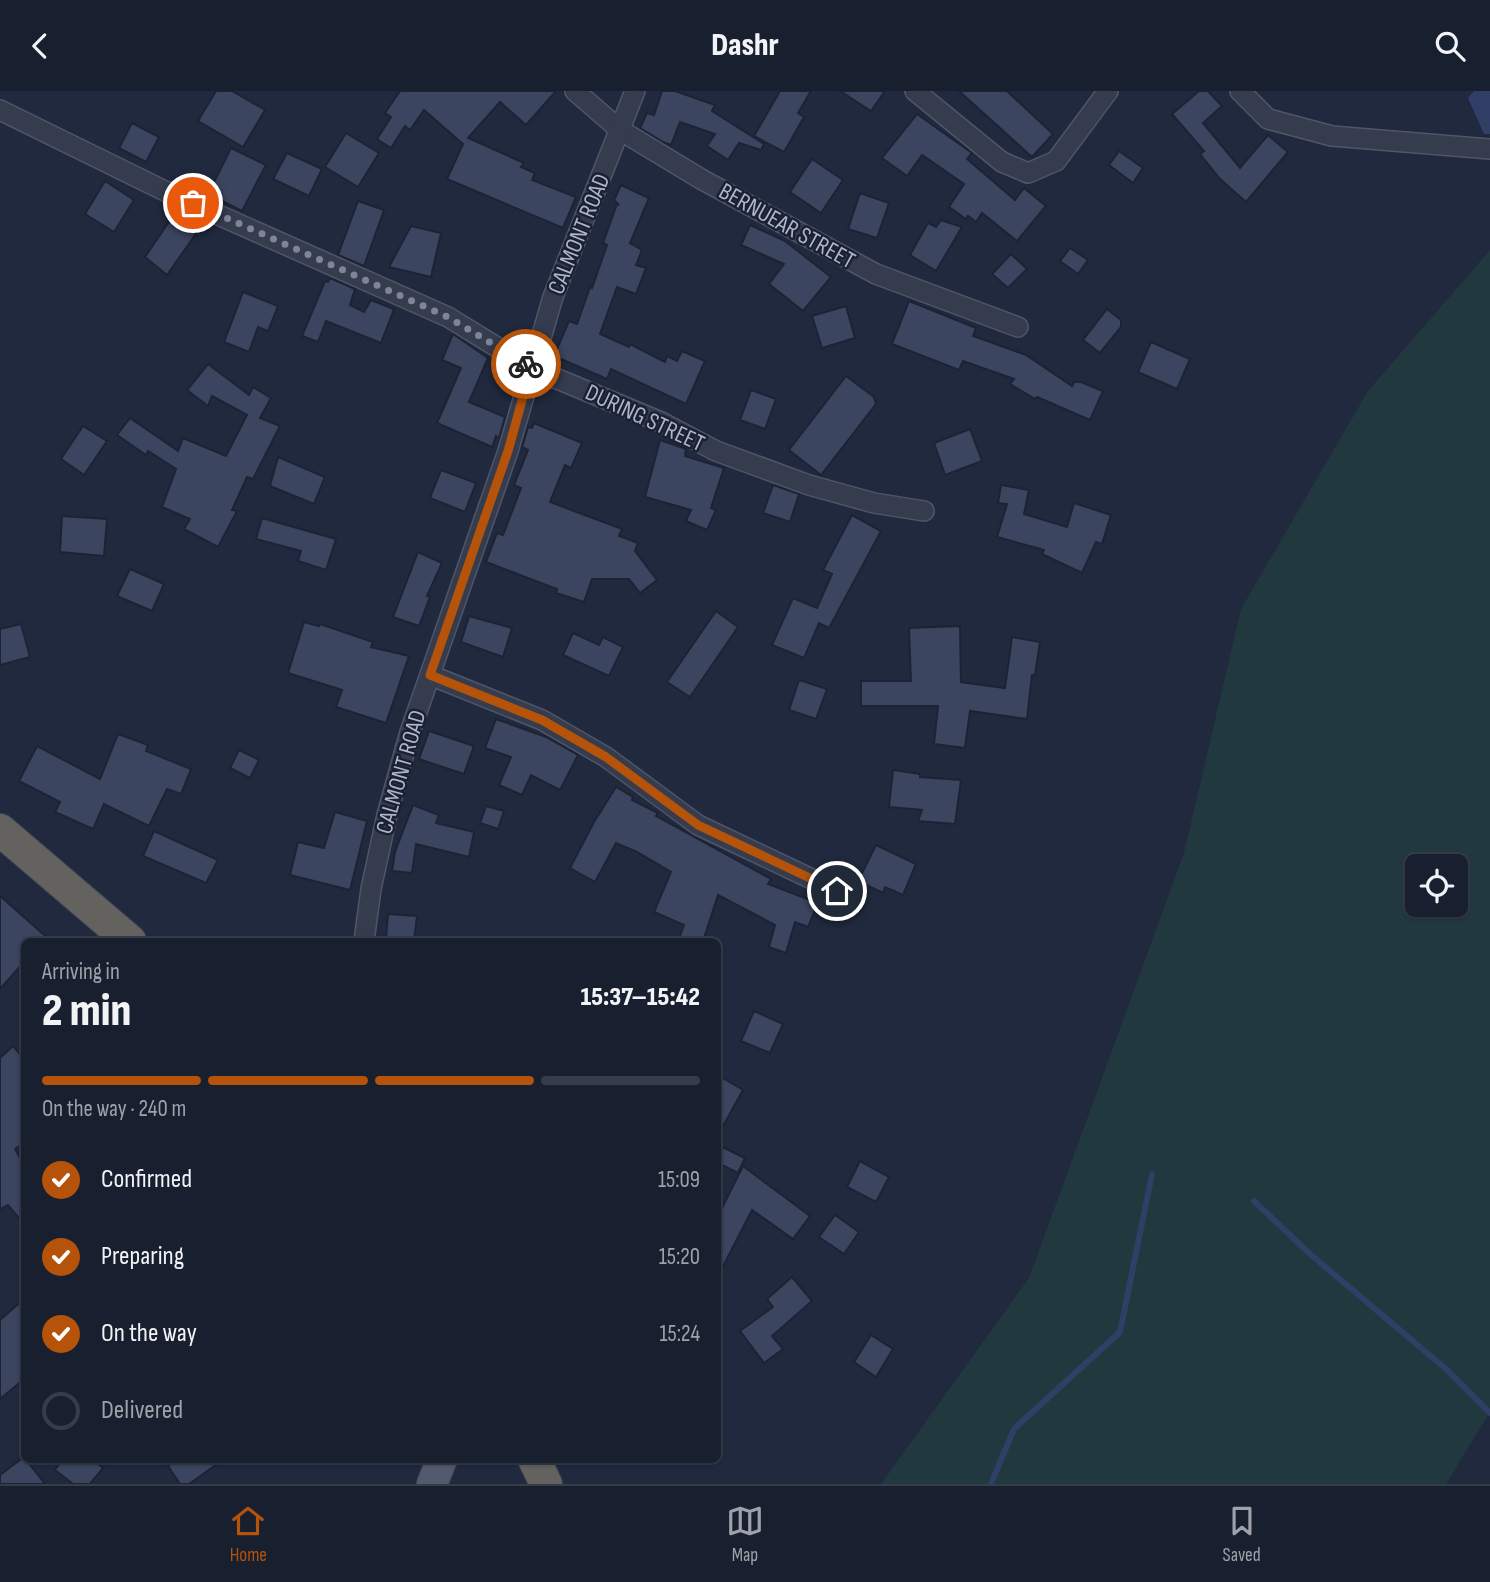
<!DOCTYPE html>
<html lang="en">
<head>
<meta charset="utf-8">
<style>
  :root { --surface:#181f2e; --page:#252c3a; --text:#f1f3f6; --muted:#9fa2aa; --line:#363d4a; --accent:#b45309 }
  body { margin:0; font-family:"Sofia Sans Condensed",sans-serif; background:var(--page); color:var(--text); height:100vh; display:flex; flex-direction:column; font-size:26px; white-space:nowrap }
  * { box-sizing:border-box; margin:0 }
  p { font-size:23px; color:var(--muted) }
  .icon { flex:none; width:38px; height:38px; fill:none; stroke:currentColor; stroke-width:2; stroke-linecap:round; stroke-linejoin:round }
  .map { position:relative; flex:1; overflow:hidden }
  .details { position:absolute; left:21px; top:847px; width:700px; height:525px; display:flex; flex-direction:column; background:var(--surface); border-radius:10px; box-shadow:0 2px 5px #0004,0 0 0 2px var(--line) }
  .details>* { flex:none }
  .buttons { position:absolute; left:1405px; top:763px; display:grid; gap:14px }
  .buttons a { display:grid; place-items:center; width:63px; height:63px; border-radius:10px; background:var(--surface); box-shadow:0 2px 5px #0004,0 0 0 2px var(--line); font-size:35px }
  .pin { position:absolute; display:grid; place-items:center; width:60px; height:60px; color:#fff; margin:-30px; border:4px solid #fff; border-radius:50%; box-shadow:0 2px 7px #0007 }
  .courier { position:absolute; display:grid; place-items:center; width:70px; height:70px; margin:-35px; border:5px solid #b45309; border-radius:50%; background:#fff; color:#222; box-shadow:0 2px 9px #0007 }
  .overview em { font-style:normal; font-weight:800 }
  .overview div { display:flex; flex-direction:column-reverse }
  .overview { display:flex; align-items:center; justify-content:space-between; height:119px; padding:0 21px }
  h1 { font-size:46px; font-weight:800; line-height:52px }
  .bar { display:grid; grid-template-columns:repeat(4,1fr); gap:10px 7px; align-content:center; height:84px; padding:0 21px }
  .bar i { height:9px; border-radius:5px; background:var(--line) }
  .bar .current { background:var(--accent) }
  .bar p { grid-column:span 4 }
  ol { padding:0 21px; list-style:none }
  li { display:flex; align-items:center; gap:21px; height:77px }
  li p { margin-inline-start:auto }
  li .icon { padding:7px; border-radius:50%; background:var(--accent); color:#fff; stroke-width:4 }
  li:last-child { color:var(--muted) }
  li i { width:38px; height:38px; border:4px solid var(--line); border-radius:50% }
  header { display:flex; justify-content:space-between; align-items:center; height:91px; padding:0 21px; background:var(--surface); font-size:32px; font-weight:800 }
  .tabs { display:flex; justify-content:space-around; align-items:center; height:98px; border-top:2px solid var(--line); background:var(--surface); font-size:19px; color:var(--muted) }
  .tabs a { display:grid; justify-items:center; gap:4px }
  .tabs .current { color:var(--accent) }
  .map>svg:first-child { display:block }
  .green { fill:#22383f; fill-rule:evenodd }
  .water { fill:#303f65 }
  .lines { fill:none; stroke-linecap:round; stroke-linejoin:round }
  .stream { stroke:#303f65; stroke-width:6 }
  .building { fill:#3c455f; stroke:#1c2335; stroke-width:2 }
  .minor-casing { stroke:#505669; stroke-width:22 }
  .primary-casing { stroke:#3e4557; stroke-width:32 }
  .trunk-casing { stroke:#3d4356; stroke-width:34 }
  .minor { stroke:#343c4e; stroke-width:19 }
  .primary { stroke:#525a6e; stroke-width:30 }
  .trunk { stroke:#64625f; stroke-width:32 }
  .done { stroke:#7e8599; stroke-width:7; stroke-dasharray:0 12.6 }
  .route { stroke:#b45309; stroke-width:9 }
  .labels { text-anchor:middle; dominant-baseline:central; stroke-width:5; stroke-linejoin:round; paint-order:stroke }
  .street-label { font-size:24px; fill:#b0b6ca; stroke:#1a2133 }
</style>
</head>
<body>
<header><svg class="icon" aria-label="back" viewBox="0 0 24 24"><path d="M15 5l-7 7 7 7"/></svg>Dashr<svg class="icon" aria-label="search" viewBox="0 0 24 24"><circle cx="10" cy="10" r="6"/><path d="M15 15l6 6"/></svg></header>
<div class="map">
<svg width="1490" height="1393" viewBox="0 0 1490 1393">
  <rect width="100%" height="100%" fill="#20293e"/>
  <path class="green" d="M 1490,159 L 1490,1321 L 1446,1393 L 881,1393 L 1029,1187 L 1184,762 L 1241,518 L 1368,300 ZM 1418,775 L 1456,775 L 1456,814 L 1418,814 Z"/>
  <polygon class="water" points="1474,0 1490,0 1490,43 1484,43 1468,7"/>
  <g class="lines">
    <g class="stream">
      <polyline points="1254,1110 1310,1163 1446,1278 1490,1322"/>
      <polyline points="991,1393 1014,1338 1120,1241 1152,1083"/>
    </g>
  </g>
  <g class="building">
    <polygon points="216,0 232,0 265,19 243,56 198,30"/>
    <polygon points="400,0 556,0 526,34 500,11 468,47 524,72 521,76 535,82 532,89 576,106 563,137 447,88 463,53 424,19 410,39 405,35 391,57 377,48 391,26 385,22"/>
    <polygon points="662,0 675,0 715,14 712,20 764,53 761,59 739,52 728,69 707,55 715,43 680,31 671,54 663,51 640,37 647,22 654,24"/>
    <polygon points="780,0 811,0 798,22 804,26 784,61 754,45"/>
    <polygon points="840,0 885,0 871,20"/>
    <polygon points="959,0 1007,0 1053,43 1032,66"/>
    <polygon points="1199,0 1208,0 1222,15 1203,32 1240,77 1268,44 1288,61 1246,111 1220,88 1200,63 1204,60 1172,23"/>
    <polygon points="917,23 972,62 967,68 1015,109 1024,97 1046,115 1017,150 982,122 976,131 968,125 966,128 949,116 964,93 922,64 907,85 882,67"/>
    <polygon points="132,32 159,46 146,71 119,57"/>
    <polygon points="346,42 379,62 358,96 325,76"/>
    <polygon points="231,57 266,74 242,120 208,103"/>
    <polygon points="1119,60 1143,77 1133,92 1109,74"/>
    <polygon points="287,62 322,78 309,105 273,88"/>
    <polygon points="812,68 843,89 821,122 790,101"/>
    <polygon points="105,90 134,109 114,141 85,123"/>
    <polygon points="621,94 649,107 630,152 642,159 636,174 646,177 636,203 617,196 600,243 629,256 630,253 665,271 667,265 677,270 682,260 705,270 686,313 611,278 607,288 554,265 569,230 577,233 590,196 592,197 607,154 603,152 617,113 619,114 614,109"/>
    <polygon points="860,102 889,112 877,147 848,138"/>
    <polygon points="358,110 384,119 364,175 338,164"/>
    <polygon points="177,119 202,134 167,184 145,166"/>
    <polygon points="941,129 962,136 936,180 910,164 928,132 936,136"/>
    <polygon points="750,134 785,150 831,186 803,220 769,193 784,173 741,154"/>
    <polygon points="411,135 441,142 431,186 389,176"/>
    <polygon points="1070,157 1088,169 1078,183 1060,170"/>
    <polygon points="1011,163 1027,178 1008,197 992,183"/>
    <polygon points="330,187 355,198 350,214 364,221 371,209 394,218 381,252 326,230 318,251 302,245 325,190 328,191"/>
    <polygon points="243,201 278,215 268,240 258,236 249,261 224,251"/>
    <polygon points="909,210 976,237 973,245 1026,264 1072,295 1074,291 1081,291 1103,300 1090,329 1037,306 1035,308 1010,293 1014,288 963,270 959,279 892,253"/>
    <polygon points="846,215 855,247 822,257 812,225"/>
    <polygon points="1107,218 1121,229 1121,236 1100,262 1083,249"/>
    <polygon points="453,243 488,267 469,311 505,326 499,347 496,345 492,356 437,332 461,277 442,269"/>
    <polygon points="1151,251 1190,268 1177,298 1138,281"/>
    <polygon points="208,273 249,304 253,296 271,307 260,327 280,335 253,388 247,386 232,419 237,420 218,456 184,438 190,428 162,416 176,378 148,360 146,364 117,344 130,327 178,360 183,347 226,365 247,324 212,305 208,315 187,299"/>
    <polygon points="846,285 874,306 876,313 821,384 789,359"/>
    <polygon points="751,299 776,308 765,338 740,329"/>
    <polygon points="534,332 582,352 571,377 565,374 550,411 622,438 619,445 638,452 635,460 657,489 640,502 629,488 592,488 584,511 556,502 557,498 486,471 497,442 503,444 521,397 514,394 528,359 522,356 528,336 532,337"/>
    <polygon points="83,335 107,350 84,384 61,368"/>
    <polygon points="970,338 982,370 945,384 934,352"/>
    <polygon points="660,349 686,358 685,365 724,377 711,417 716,419 707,439 686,430 691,419 645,406"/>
    <polygon points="278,366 325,386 314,413 270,395"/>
    <polygon points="441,379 476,392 465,421 430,407"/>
    <polygon points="773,394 799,403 790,431 763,422"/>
    <polygon points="1001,394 1029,399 1024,423 1067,436 1074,412 1111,424 1102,453 1096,451 1082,482 1042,463 1044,459 997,446 1007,413 998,412"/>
    <polygon points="852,424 881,440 829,537 819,532 804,567 772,554 793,507 817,517 832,483 823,479"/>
    <polygon points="62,425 107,428 104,465 60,461"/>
    <polygon points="262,427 336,448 326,479 298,470 301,460 256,448"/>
    <polygon points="418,461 442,472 427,505 430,506 419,535 393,526"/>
    <polygon points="130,478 164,493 152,520 117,505"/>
    <polygon points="716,520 738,536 690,606 667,591"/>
    <polygon points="469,525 512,537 503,566 461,551"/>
    <polygon points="304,531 319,535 320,533 373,551 371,556 409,565 386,632 336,616 342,599 288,582"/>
    <polygon points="21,533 30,566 0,574 0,538"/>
    <polygon points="960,535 961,591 1005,597 1012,546 1040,551 1035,584 1032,584 1027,628 970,620 965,657 934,653 938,615 861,615 861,590 911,590 909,537"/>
    <polygon points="573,542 599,554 603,546 623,556 609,585 563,564"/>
    <polygon points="799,589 827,598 816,628 789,619"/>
    <polygon points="496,628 546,646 578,664 560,699 531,684 522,704 499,694 511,666 485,657"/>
    <polygon points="429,640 474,655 464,683 419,668"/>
    <polygon points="118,643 148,654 146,660 191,678 181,703 167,698 149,735 104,713 93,738 55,721 60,711 19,690 37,655 100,688"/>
    <polygon points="239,659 259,669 250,687 230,677"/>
    <polygon points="893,679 920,683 920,686 961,689 955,733 918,730 922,719 889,716"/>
    <polygon points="616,696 633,706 632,709 658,722 656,725 771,788 768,793 818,812 808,836 795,831 786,862 769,856 775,834 718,804 703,850 678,850 684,834 654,821 671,781 637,761 616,752 595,791 570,777 594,731"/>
    <polygon points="413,714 439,724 436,732 474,741 469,766 416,753 412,782 392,780 395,761"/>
    <polygon points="486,715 504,720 498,738 480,732"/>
    <polygon points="335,721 367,730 350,799 290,784 298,751 324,757"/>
    <polygon points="154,740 218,769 206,792 143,765"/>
    <polygon points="876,754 916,773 903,804 885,796 883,802 858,790"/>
    <polygon points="0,805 51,850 24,850 24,871 0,898"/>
    <polygon points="388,823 417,825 414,850 386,848"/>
    <polygon points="754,920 783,933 770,962 741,950"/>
    <polygon points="13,955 24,968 24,1052 15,1058 24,1074 24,1133 8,1114 0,1118 0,967"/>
    <polygon points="718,984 743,999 718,1044"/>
    <polygon points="718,1054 745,1067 738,1082 718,1072"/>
    <polygon points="860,1070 889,1086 876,1111 847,1096"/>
    <polygon points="743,1075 810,1125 793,1148 752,1119 718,1185 718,1125"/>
    <polygon points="835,1124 859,1141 844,1163 819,1146"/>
    <polygon points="792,1186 812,1210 772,1245 783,1258 764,1272 740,1240 773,1216 767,1208"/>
    <polygon points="24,1208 24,1288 0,1308 0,1229"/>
    <polygon points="871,1244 893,1258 876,1286 854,1271"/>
    <polygon points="24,1366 45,1393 0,1393 0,1384"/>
    <polygon points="63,1368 92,1368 103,1377 90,1393 73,1393 55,1379"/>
    <polygon points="177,1368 224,1368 189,1393 180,1393 168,1375"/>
  </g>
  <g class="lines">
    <g class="minor-casing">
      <g id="minor">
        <polyline points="575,0 620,39 701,88 876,183 1018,236"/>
        <polyline points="915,0 1002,71 1028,82 1056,70 1108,0"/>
        <polyline points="1240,0 1268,28 1332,45 1490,58"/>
        <polyline points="0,19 169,102 448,226 531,277 661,331 716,360 809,394 874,412 924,420"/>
        <polyline points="430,584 542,629 606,666 698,734 837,800"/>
        <polyline points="364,850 371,798 387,724 410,641 508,360 553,206 635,0"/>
      </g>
    </g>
    <g class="primary-casing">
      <polyline id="primary" points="432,1393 442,1368"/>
    </g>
    <g class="trunk-casing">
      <g id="trunk">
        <polyline points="0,739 130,850"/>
        <polyline points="534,1368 546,1393"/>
      </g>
    </g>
    <use href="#minor" class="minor"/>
    <use href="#primary" class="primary"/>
    <use href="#trunk" class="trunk"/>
  </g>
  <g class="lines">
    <polyline class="done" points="193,112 448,226 526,273"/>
    <polyline class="route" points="526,273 531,277 508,360 430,584 542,629 606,666 698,734 837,800"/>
  </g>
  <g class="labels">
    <g class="street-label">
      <text transform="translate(787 135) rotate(29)">BERNUEAR STREET</text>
      <text transform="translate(579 143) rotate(-68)">CALMONT ROAD</text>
      <text transform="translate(645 327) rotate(25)">DURING STREET</text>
      <text transform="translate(401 681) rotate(-74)">CALMONT ROAD</text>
    </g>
  </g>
</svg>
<div class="buttons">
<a><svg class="icon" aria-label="locate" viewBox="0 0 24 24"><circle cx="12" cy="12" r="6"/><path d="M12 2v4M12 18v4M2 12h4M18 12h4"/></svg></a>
</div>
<div class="pin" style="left:193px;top:112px;background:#ea580c"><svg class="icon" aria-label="bag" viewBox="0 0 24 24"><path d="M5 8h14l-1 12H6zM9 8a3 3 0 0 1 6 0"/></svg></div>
<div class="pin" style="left:837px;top:800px;background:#1f2937"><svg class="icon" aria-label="home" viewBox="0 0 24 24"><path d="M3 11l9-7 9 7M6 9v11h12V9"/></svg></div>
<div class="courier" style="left:526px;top:273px"><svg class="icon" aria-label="bike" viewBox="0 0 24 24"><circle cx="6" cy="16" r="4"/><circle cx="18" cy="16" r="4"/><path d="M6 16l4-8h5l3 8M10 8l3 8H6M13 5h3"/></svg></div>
<section class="details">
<div class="overview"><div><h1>2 min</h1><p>Arriving in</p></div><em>15:37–15:42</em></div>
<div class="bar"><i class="current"></i><i class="current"></i><i class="current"></i><i></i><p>On the way · 240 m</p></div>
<ol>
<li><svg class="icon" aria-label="check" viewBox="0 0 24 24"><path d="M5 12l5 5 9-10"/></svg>Confirmed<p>15:09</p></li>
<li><svg class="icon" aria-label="check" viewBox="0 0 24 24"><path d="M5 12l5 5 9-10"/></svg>Preparing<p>15:20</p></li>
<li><svg class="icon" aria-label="check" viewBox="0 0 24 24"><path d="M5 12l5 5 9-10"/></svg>On the way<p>15:24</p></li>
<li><i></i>Delivered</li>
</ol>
</section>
</div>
<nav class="tabs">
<a class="current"><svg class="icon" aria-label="home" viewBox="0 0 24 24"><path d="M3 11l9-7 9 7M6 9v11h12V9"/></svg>Home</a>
<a><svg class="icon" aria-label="map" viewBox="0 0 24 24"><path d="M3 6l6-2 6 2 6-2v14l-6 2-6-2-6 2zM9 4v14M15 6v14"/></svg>Map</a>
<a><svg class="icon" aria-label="saved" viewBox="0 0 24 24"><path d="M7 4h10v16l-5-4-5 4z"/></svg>Saved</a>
</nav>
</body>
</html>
